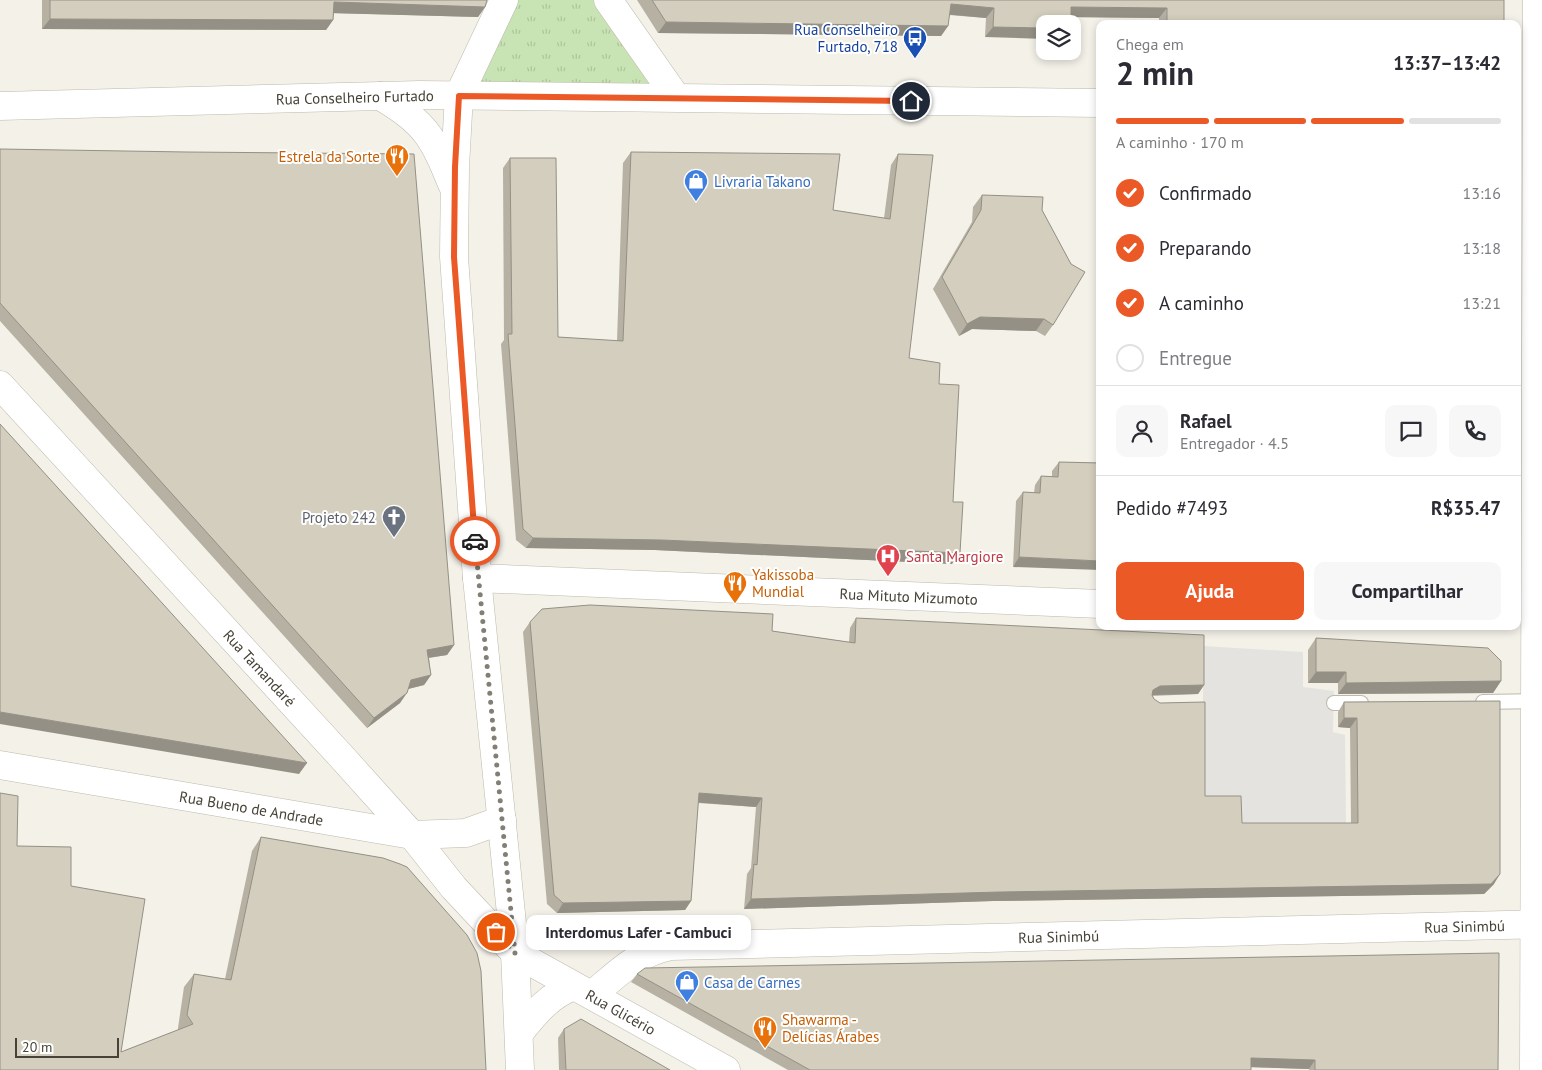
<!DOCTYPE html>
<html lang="pt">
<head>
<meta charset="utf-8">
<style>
  :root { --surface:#fff; --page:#f7f7f7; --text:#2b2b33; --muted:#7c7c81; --line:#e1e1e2; --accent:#eb5927 }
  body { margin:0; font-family:"PT Sans",sans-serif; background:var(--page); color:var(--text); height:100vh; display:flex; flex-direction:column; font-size:19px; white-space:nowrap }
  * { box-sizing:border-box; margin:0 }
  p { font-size:16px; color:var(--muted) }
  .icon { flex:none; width:28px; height:28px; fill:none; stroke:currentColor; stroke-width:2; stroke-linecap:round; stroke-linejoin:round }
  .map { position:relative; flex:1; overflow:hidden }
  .details { position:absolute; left:1096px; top:20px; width:425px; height:610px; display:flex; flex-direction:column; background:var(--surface); border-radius:10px; box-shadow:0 2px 8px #0003 }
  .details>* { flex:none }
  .fabs { position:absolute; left:1036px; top:15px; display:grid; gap:10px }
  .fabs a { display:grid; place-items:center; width:45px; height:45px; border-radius:10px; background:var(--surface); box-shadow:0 2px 8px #0003; font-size:25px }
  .scale { position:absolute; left:15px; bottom:12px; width:104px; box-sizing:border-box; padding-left:5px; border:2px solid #464237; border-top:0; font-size:14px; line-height:18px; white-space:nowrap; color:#464237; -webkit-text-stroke:4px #fff; paint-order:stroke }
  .pin { position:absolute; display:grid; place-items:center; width:42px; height:42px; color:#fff; margin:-21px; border:2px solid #fff; border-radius:50%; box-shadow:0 1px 5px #0007 }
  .courier { position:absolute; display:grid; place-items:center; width:50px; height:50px; margin:-25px; border:4px solid #eb5927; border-radius:50%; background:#fff; color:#222; box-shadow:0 1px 6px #0007 }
  .bubble { position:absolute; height:35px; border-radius:10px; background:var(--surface); box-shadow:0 2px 8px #0003; font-size:16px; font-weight:700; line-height:35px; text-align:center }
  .headline em { font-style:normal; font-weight:700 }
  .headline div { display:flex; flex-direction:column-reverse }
  .headline { display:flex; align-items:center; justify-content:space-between; height:85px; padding:0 20px }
  h1 { font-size:32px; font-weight:700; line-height:38px }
  .bar { display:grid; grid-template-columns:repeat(4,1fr); gap:8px 5px; align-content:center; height:60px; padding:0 20px }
  .bar i { height:6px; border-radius:4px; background:var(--line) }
  .bar .active { background:var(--accent) }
  .bar p { grid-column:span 4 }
  .line { display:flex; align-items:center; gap:12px; padding:0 20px; border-top:1px solid var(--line) }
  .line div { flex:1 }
  .round { display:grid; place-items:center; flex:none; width:52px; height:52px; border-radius:10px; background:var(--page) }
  ol { padding:0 20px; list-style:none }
  li { display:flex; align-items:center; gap:15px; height:55px }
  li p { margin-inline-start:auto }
  li .icon { padding:5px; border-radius:50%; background:var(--accent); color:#fff; stroke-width:4 }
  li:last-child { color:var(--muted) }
  li i { width:28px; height:28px; border:2px solid var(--line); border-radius:50% }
  .primary-button { display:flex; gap:10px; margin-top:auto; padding:10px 20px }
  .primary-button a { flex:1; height:58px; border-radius:10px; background:var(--accent); color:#fff; font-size:20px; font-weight:700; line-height:58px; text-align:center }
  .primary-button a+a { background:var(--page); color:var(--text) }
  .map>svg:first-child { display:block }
  .park { fill:url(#park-tufts) }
  .parking { fill:#e4e3e0 }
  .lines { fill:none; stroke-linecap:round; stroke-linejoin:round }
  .service-casing { stroke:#beb9ab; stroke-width:16 }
  .minor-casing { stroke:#beb9ab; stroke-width:29 }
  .tertiary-casing { stroke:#beb9ab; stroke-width:29 }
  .service { stroke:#fff; stroke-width:14 }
  .minor { stroke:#fff; stroke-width:28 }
  .tertiary { stroke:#fff; stroke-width:28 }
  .wall { fill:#b6b1a3 }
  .shaded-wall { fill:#949085 }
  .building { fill:#d4cebe; stroke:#949085 }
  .done { stroke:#837f75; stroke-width:5; stroke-dasharray:0 9 }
  .route { stroke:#eb5927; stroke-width:6 }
  .labels { text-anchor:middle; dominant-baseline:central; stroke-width:4; stroke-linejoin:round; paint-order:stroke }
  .transit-label { font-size:15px; fill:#164399; stroke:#fff; text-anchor:end }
  .street-label { font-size:15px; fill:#464237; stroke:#fff }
  .food-label { font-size:15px; fill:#c56008; stroke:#fff; text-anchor:start }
  .shop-label { font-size:15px; fill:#366cbe; stroke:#fff; text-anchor:start }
  .worship-label { font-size:15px; fill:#5b616d; stroke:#fff; text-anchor:end }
  .health-label { font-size:15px; fill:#be3a42; stroke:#fff; text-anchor:start }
</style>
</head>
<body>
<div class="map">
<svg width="1542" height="1070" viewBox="0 0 1542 1070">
  <defs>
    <pattern id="park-tufts" width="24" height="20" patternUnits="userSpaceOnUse" patternTransform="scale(1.25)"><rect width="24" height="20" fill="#c9e4b4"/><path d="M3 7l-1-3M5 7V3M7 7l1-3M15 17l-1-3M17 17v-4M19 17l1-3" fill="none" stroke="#aec59b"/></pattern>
  </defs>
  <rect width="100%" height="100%" fill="#f3f1e8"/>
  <polygon class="park" points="517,0 600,0 659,84 475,83"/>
  <polygon class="parking" points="1203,646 1303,652 1303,687 1334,691 1333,732 1345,735 1346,828 1240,831 1203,802"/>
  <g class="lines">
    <g class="service-casing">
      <g id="service">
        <polyline points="1483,702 1535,701"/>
        <polyline points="1334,703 1361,703"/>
      </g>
    </g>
    <g class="minor-casing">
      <g id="minor">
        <path id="s1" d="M 477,578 L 1100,604"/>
        <path id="s2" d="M 592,995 C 617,974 638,952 671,946 L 1542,924"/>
      </g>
    </g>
    <g class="tertiary-casing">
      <g id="tertiary">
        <polyline points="504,0 459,95 455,167 454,257 477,578 515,953 520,1070"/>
        <polyline points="608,0 676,97"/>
        <path d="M 380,96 C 425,122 433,137 452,184"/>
        <path id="s3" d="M 0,106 L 420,95 L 1100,103"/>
        <path id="s4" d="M 0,385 L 340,755 L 412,835 L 454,888 L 515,953 L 726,1070"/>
        <path id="s5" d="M 0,765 L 412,835 L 466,833 L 502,820"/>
        <path d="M 520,1032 C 536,1012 550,995 574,986"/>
        <polyline points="1534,1070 1537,0"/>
      </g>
    </g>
    <use href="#service" class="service"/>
    <use href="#minor" class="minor"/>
    <use href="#tertiary" class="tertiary"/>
  </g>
  <g class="wall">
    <polygon points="42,0 487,0 485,7 478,17 334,13 333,20 326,30 42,29"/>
    <polygon points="637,0 1504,0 1504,24 1159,24 1159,18 1071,17 985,37 986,18 949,15 948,26 941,36 658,33"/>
    <polygon points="0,149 454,645 447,655 429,658 431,675 424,685 408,689 400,703 367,728 0,321"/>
    <polygon points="631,152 833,210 884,218 891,165 898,154 909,358 939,384 953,502 952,564 655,550 526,548 516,540 501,344 504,340 503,168 510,158 558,337 617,341 623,163"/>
    <polygon points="982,195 1042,210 1071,264 1053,325 1045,336 1036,331 972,329 959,336 933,289 972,222 973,207"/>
    <polygon points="1059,462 1100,463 1013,567 1016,501 1023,492 1034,493 1035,485 1041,476 1052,476 1052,471"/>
    <polygon points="856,618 1204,685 1198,694 1152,696 1205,796 1242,823 1351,823 1350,728 1338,727 1338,712 1344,702 1494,884 1484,894 993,901 744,909 747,874 751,868 756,807 698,803 691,901 685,910 557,913 547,904 523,632 530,622 772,631 849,642 850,628"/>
    <polygon points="1316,638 1501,681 1493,693 1338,694 1338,683 1308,683 1308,650"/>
    <polygon points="261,837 486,1070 0,1070 17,846 71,886 121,1052 178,1030 178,1028 184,987 194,974 225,979 252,851"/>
    <polygon points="637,974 1498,1070 1309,1070 1309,1069 1251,1067 1251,1070 788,1070 631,982"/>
    <polygon points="564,1029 670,1070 559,1070 558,1038"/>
  </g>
  <g class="shaded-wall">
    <polygon points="334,2 485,7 478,17 327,13"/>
    <polygon points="951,4 994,8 986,18 943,14"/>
    <polygon points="1071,7 1167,8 1159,18 1064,17"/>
    <polygon points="50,19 333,20 326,30 42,29"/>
    <polygon points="666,22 948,26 941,36 658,33"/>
    <polygon points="993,27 1045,28 1045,39 985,37"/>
    <polygon points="980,317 1044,319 1036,331 972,329 959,336 967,324"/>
    <polygon points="533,538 662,540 960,553 952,564 655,550 526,548"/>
    <polygon points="1019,557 1100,561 1100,570 1013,567"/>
    <polygon points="454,645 447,655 420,659 427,650"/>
    <polygon points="1316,672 1346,672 1338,683 1308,683"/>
    <polygon points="431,675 424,685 404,690 411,680"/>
    <polygon points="1501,681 1493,693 1338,694 1346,683"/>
    <polygon points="1204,685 1198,694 1153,695 1147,699 1153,690 1160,686"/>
    <polygon points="407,693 400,703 367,728 374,718"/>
    <polygon points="0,712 307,763 299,774 0,724"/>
    <polygon points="1344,718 1357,718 1350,728 1338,727"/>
    <polygon points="699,793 762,798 756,807 692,802"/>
    <polygon points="1500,874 1494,884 1484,894 993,901 744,909 751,899"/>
    <polygon points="691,901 685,910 557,913 563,903"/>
    <polygon points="1251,1058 1315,1060 1309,1069 1245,1067"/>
  </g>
  <g class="building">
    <polygon points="50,0 487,0 485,7 334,2 333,20 50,19"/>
    <polygon points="652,0 1504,0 1504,24 1167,24 1167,8 1071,7 1071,24 1045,24 1045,28 993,27 994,8 951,4 948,26 666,22"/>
    <polygon points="0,149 187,152 414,154 454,645 427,650 431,675 411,680 407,693 374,718 0,303"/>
    <polygon points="631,152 840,154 833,210 890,219 898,154 933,155 909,358 940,363 939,384 959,385 953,502 963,502 960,553 662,540 533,538 523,529 508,334 512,334 510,158 556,158 558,337 623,341"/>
    <polygon points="982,195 1043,197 1042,210 1071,264 1085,272 1053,325 1044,319 980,317 967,324 942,277 981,210"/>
    <polygon points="0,424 307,763 0,712"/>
    <polygon points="1059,462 1100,463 1100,561 1019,557 1023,492 1040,493 1041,476 1058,477"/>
    <polygon points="590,605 773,614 772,631 855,643 856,618 1204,635 1204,685 1160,686 1153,690 1152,695 1154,699 1160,703 1205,702 1205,796 1241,796 1242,823 1358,823 1357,718 1344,718 1344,702 1500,701 1500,874 1491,884 1000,892 751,899 754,864 757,865 762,798 699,793 691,901 563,903 554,895 530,622 542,609"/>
    <polygon points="1316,638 1488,648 1501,661 1501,681 1346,683 1346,672 1316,672"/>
    <polygon points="0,793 18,796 17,846 71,847 71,886 145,899 121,1052 193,1024 187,1015 194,974 231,980 261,837 383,858 400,864 407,867 467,935 477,953 481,971 486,1070 0,1070"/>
    <polygon points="1499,953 1498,1070 1315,1070 1315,1060 1251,1058 1251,1070 810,1070 637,974 645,968"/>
    <polygon points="581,1019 670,1070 566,1070 564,1029"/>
  </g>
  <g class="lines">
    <polyline class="done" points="475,541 515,953 496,932"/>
    <polyline class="route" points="475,541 454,257 455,167 459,96 911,101"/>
  </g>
  <defs>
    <g id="bus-pin" transform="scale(1.25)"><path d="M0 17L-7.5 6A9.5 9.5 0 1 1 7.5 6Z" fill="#1a4fb4" stroke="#fff"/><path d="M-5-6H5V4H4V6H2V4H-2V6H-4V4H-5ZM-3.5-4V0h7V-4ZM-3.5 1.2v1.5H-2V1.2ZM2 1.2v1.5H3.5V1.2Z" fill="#fff"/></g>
    <g id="restaurant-pin" transform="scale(1.25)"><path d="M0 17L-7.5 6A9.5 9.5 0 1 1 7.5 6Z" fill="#e8710a" stroke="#fff"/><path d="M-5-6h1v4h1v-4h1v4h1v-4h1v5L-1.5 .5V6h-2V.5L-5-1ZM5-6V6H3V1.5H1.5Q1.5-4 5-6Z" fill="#fff"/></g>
    <g id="shop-pin" transform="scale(1.25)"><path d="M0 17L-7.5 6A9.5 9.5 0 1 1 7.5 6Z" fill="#3f7fe0" stroke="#fff"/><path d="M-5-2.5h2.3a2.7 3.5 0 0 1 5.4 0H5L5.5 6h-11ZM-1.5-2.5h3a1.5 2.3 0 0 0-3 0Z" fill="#fff"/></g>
    <g id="church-pin" transform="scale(1.25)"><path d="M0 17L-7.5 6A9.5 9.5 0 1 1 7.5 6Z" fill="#6b7280" stroke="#fff"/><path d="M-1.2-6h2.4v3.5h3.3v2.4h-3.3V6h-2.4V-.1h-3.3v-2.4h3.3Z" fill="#fff"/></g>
    <g id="hospital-pin" transform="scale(1.25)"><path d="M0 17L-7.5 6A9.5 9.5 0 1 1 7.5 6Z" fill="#e0444e" stroke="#fff"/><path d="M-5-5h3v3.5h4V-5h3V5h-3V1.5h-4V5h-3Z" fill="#fff"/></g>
  </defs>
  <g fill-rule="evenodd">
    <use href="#bus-pin" x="915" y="38"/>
    <use href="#restaurant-pin" x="397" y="156"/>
    <use href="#shop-pin" x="696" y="181"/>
    <use href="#church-pin" x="394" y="517"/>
    <use href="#hospital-pin" x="888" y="556"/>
    <use href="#restaurant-pin" x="735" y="583"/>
    <use href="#shop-pin" x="687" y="982"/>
    <use href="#restaurant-pin" x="765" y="1028"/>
  </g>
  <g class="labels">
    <g class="transit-label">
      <text x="898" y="29">Rua Conselheiro<tspan x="898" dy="17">Furtado, 718</tspan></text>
    </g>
    <g class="street-label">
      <text stroke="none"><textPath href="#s3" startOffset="355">Rua Conselheiro Furtado</textPath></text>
      <text stroke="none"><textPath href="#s1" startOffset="432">Rua Mituto Mizumoto</textPath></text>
      <text stroke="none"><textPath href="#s4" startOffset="384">Rua Tamandaré</textPath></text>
      <text stroke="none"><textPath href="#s5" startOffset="255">Rua Bueno de Andrade</textPath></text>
      <text stroke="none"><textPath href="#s2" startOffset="888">Rua Sinimbú</textPath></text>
      <text stroke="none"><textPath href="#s2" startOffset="482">Rua Sinimbú</textPath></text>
      <text stroke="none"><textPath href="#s4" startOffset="888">Rua Glicério</textPath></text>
    </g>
    <g class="food-label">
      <text x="380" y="156" text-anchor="end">Estrela da Sorte</text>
      <text x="752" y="574">Yakissoba<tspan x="752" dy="17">Mundial</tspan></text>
      <text x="782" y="1019">Shawarma -<tspan x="782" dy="17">Delícias Árabes</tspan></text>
    </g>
    <g class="shop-label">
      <text x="714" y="181">Livraria Takano</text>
      <text x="704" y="982">Casa de Carnes</text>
    </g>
    <g class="worship-label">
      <text x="376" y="517">Projeto 242</text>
    </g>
    <g class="health-label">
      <text x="906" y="556">Santa Margiore</text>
    </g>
  </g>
</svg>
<div class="fabs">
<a><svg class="icon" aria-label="layers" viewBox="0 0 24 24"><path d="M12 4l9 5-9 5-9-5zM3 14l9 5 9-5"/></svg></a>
</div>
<div class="scale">20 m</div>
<div class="pin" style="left:496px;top:932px;background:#ea580c"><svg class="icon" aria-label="bag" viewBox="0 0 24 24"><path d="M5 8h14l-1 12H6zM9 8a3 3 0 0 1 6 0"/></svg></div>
<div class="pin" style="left:911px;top:101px;background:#1f2937"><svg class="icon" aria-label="home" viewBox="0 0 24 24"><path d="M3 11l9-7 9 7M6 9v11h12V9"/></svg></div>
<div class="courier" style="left:475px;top:541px"><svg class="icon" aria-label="car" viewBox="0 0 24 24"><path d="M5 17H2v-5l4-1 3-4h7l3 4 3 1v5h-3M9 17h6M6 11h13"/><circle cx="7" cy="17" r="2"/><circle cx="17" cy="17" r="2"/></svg></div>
<div class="bubble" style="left:526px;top:915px;width:225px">Interdomus Lafer - Cambuci</div>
<section class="details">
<div class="headline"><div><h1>2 min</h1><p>Chega em</p></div><em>13:37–13:42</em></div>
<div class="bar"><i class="active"></i><i class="active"></i><i class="active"></i><i></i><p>A caminho · 170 m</p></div>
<ol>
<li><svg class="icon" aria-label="check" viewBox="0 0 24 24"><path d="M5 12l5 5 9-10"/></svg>Confirmado<p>13:16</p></li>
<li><svg class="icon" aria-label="check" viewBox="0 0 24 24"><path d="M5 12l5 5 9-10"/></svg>Preparando<p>13:18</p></li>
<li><svg class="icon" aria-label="check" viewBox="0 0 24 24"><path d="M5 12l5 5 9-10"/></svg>A caminho<p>13:21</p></li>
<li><i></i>Entregue</li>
</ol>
<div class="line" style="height:90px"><a class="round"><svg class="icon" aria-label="person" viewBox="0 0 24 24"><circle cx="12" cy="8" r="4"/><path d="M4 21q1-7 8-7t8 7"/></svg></a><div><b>Rafael</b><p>Entregador · 4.5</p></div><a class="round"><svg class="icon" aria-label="chat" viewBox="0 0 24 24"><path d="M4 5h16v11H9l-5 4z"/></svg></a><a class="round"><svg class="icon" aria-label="phone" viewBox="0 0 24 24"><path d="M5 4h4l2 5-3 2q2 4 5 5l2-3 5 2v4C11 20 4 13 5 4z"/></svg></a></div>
<div class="line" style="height:65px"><div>Pedido #7493</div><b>R$35.47</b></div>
<div class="primary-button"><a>Ajuda</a><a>Compartilhar</a></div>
</section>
</div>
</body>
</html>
